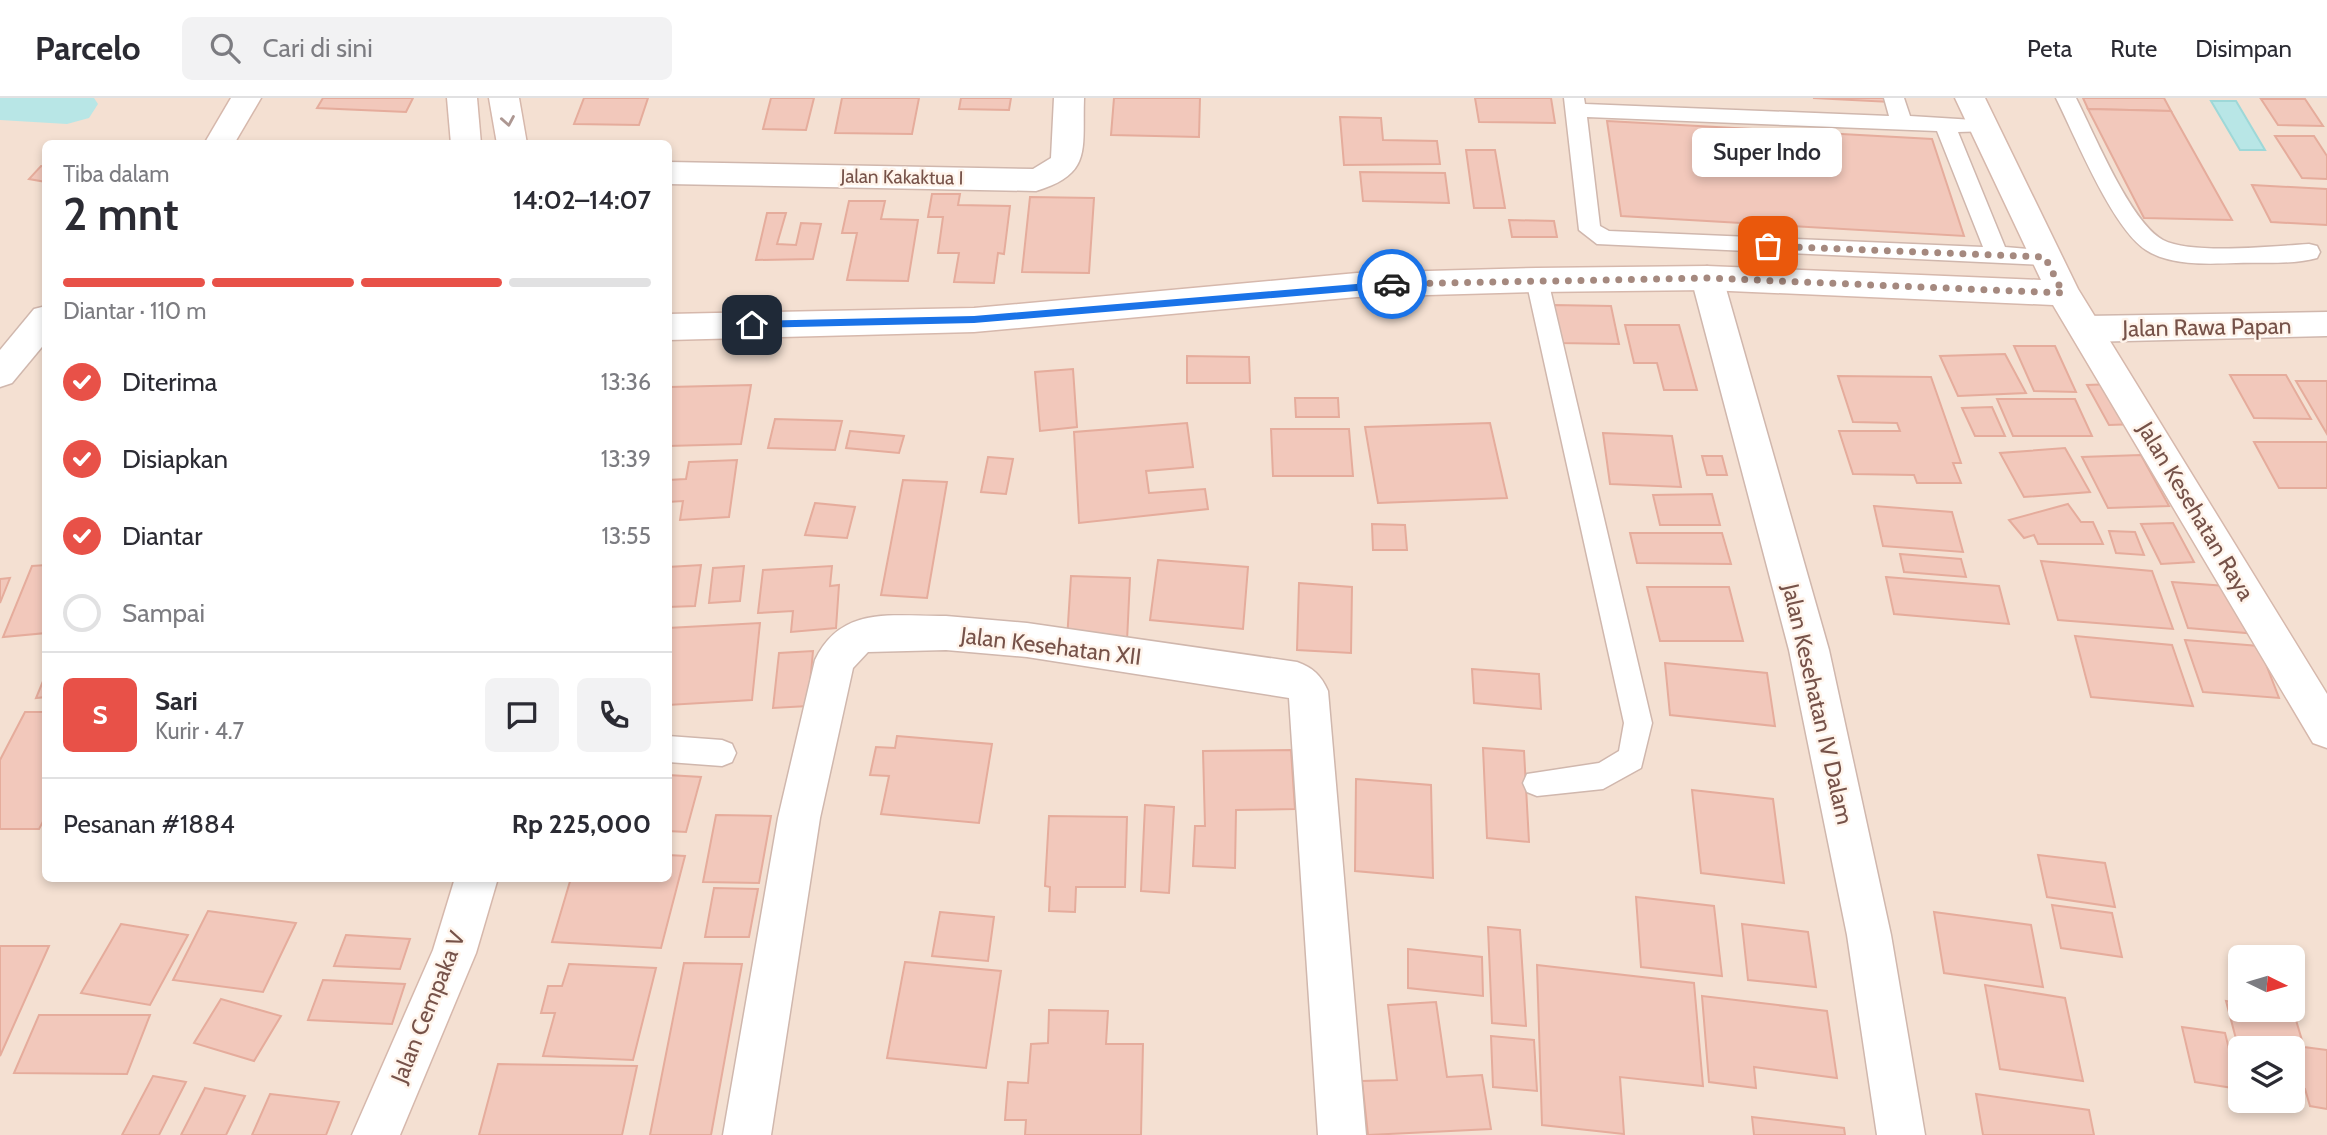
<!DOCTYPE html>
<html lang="id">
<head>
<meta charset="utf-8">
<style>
  :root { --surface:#fff; --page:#f2f2f3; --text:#2b2b33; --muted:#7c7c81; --line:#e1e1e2; --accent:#e85148 }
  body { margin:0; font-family:Cabin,sans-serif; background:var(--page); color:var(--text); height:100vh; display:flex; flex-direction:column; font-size:26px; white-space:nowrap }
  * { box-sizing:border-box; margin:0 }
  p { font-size:23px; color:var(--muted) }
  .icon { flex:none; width:38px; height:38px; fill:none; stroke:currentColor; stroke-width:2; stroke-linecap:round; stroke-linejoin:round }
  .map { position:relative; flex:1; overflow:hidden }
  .panel { position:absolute; left:42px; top:42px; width:630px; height:742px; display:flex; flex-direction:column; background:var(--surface); border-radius:10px; box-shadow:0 4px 10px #0003 }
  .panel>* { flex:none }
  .needle { width:46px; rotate:95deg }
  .tools { position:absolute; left:2228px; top:847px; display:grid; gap:14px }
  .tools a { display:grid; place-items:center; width:77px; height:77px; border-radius:10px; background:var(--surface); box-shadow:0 4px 10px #0003; font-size:35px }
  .pin { position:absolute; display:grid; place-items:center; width:60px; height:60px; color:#fff; margin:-30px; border-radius:14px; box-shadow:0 4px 10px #0006 }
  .courier { position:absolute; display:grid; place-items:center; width:70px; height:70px; margin:-35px; border:5px solid #1a73e8; border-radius:50%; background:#fff; color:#222; box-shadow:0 2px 9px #0007 }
  .bubble { position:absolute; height:49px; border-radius:10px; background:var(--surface); box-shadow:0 4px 10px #0003; font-size:23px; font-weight:600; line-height:49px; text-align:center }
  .summary em { font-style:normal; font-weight:600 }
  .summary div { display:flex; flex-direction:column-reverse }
  .summary { display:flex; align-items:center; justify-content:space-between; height:119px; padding:0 21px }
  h1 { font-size:46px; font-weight:600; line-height:52px }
  .bar { display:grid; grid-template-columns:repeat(4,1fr); gap:10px 7px; align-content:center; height:84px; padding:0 21px }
  .bar i { height:9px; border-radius:5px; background:var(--line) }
  .bar .selected { background:var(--accent) }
  .bar p { grid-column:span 4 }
  .line { display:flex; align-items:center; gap:18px; padding:0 21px; border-top:2px solid var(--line) }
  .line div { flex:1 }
  .round { display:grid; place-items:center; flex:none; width:74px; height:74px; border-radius:10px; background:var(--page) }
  ol { padding:0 21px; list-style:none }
  li { display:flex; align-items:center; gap:21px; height:77px }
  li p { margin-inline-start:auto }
  li .icon { padding:7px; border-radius:50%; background:var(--accent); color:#fff; stroke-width:4 }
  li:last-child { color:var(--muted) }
  li i { width:38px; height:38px; border:4px solid var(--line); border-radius:50% }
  header { display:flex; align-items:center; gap:42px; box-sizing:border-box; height:98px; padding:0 35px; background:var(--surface); border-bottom:2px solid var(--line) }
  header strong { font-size:33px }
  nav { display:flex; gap:38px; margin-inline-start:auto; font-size:24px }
  .search { width:490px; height:63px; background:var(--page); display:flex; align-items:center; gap:18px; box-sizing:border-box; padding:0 24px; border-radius:10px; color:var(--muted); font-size:26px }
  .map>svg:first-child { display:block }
  .residential { fill:#f4e0d2; fill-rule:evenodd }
  .water { fill:#b8e6e6; stroke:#9ed8d8; stroke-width:2 }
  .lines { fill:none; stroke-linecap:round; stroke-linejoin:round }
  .river { fill:#b8e6e6; fill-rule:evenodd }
  .building { fill:#f2c8bb; stroke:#e5ac9c; stroke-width:2 }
  .lane-casing { stroke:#d0b7ad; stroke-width:3 }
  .street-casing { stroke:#d0b7ad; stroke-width:3 }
  .secondary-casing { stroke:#d6b8ac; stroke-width:3 }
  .lane { fill:#fff; fill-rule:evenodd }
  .street { fill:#fff; fill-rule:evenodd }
  .secondary { fill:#fff; fill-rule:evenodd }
  .oneway { stroke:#ad9792 }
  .route { fill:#1a73e8 }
  .done { stroke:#a5897f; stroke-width:7; stroke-dasharray:0 12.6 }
  .labels { text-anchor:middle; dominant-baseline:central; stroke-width:5; stroke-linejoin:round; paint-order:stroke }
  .far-street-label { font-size:19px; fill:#765249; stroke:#fff4eb }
  .street-label { font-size:23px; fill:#765249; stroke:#fff4eb }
</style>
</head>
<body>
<header>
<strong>Parcelo</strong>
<div class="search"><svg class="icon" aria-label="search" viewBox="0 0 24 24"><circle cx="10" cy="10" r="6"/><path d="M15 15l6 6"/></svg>Cari di sini</div>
<nav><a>Peta</a><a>Rute</a><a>Disimpan</a></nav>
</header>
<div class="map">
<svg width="2327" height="1037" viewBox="0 0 2327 1037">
  <rect width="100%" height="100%" fill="#fdefe4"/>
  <path class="residential" d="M 0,0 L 2327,0 L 2327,1037 L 0,1037 ZM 46,46 L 668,46 L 668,780 L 46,780 ZM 2240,859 L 2292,859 L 2292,912 L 2240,912 ZM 2240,950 L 2292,950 L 2292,1003 L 2240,1003 Z"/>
  <polygon class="water" points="2211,3 2236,3 2265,52 2240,52"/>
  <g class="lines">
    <polygon class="river" points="0,0 94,0 98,6 89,20 67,26 0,22"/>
  </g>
  <g class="building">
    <polygon points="323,0 413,0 406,14 317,10"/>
    <polygon points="584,0 648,0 639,27 574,26"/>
    <polygon points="771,0 814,0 806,32 763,31"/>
    <polygon points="842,0 919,0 912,36 835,35"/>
    <polygon points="961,0 1011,0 1009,12 959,11"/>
    <polygon points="1114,0 1200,0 1199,39 1111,37"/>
    <polygon points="1475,0 1551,0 1555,25 1479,24"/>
    <polygon points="1813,0 1889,0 1890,4"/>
    <polygon points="2083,0 2164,0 2171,13 2088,11"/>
    <polygon points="2261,1 2305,1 2323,28 2278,27"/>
    <polygon points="2088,11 2171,13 2232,122 2144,120"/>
    <polygon points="1340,19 1381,20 1383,42 1437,43 1440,66 1344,67"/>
    <polygon points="1607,23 1932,41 1964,138 1621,118"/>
    <polygon points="2275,38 2314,38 2327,58 2327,81 2302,80"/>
    <polygon points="1466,52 1495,52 1505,110 1474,110"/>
    <polygon points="41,68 46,69 46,84 29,81"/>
    <polygon points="1360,74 1445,75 1449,105 1363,103"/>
    <polygon points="2252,87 2327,91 2327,127 2271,124"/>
    <polygon points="932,96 960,96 958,107 1010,108 1004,156 998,155 994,185 954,184 959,155 938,155 943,119 928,119"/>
    <polygon points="1030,99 1094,100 1089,175 1022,174"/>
    <polygon points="849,103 885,103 881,121 918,122 908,183 847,182 857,135 842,135"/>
    <polygon points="767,115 786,115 777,146 796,147 801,125 821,126 813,161 756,162"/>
    <polygon points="1509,122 1554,123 1557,139 1512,139"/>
    <polygon points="1553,207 1611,208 1619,246 1559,245"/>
    <polygon points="1625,227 1679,227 1697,292 1664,292 1657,265 1634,265"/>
    <polygon points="2014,248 2055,248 2076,294 2034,293"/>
    <polygon points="2005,256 2026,295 1958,298 1940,258"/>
    <polygon points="1187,258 1249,259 1250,285 1187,285"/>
    <polygon points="1073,271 1077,329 1040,333 1035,274"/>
    <polygon points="2230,277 2286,277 2311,321 2254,320"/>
    <polygon points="1838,278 1931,279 1961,365 1953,365 1961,385 1917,385 1914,377 1853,376 1839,333 1900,333 1897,325 1853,324"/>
    <polygon points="2296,283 2327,283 2327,336"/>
    <polygon points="2115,286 2137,326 2109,327 2087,287"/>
    <polygon points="751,287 741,346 668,348 670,289"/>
    <polygon points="1295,300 1338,300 1339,319 1296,319"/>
    <polygon points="1997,301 2075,301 2092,338 2013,338"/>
    <polygon points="1992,309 2005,338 1975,338 1962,310"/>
    <polygon points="775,321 842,323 835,352 768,350"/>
    <polygon points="1187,325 1193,369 1146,373 1149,395 1205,391 1208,411 1079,425 1074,334"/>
    <polygon points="1490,325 1507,400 1378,405 1365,329"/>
    <polygon points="1271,331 1349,331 1353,378 1273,378"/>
    <polygon points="850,333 904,338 899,355 846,350"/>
    <polygon points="1603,335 1672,338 1681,389 1610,386"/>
    <polygon points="2254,344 2327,344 2327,390 2279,390"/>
    <polygon points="2065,350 2090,394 2024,399 2000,355"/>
    <polygon points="2141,357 2169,408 2108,410 2082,359"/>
    <polygon points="1702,358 1722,358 1727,377 1707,377"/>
    <polygon points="988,359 1013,361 1006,396 981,394"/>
    <polygon points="737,362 729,419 680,422 683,403 668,404 668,382 686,381 689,364"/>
    <polygon points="903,382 947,384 927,500 881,497"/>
    <polygon points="1712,396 1720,427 1660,427 1653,397"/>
    <polygon points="815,405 855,409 847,440 805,437"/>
    <polygon points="2068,406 2081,424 2093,424 2103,446 2038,446 2034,437 2024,440 2009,422"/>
    <polygon points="1874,408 1952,414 1963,454 1883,448"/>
    <polygon points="2173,425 2194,464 2161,466 2141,426"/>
    <polygon points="1372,426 1405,427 1407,452 1373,452"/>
    <polygon points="2109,433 2135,434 2144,457 2116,455"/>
    <polygon points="1630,435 1722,435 1731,466 1637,465"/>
    <polygon points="1900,456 1961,461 1966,479 1904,474"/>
    <polygon points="1158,462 1248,469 1243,531 1150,522"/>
    <polygon points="2041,463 2152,473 2173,531 2058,522"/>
    <polygon points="46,467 46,535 3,539 32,468"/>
    <polygon points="701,467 695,508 668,509 668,469"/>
    <polygon points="744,468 740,503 709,505 713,470"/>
    <polygon points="832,468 830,488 839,487 836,530 791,534 793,513 758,515 763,472"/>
    <polygon points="1071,478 1130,480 1127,543 1067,542"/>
    <polygon points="1886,479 1999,488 2009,526 1894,516"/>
    <polygon points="10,480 0,505 0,481"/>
    <polygon points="2172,484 2240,489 2258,536 2188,530"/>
    <polygon points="1299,485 1352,489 1351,555 1297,552"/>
    <polygon points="1647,489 1729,489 1743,543 1660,543"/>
    <polygon points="760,525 752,602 668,607 668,530"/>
    <polygon points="2075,538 2172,547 2193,608 2091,599"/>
    <polygon points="2185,542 2259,548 2279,600 2203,594"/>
    <polygon points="813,553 808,608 773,610 779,555"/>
    <polygon points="1665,565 1767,575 1775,628 1670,617"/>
    <polygon points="1472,571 1539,576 1541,611 1474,605"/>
    <polygon points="46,576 46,599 36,600"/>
    <polygon points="25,614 46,614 46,718 39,731 0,731 0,662"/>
    <polygon points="897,638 992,646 979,725 881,716 889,678 870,677 876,649 895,650"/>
    <polygon points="1483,650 1524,653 1529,744 1487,740"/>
    <polygon points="1291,652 1295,711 1236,712 1235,770 1193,768 1195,728 1205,728 1203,653"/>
    <polygon points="668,677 701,679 686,734 668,733"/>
    <polygon points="1356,681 1431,687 1433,780 1355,773"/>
    <polygon points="1692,692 1773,701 1784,785 1701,775"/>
    <polygon points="1145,707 1174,709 1169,795 1141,793"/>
    <polygon points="716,717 771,718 759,785 703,784"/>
    <polygon points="1049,718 1127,719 1125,789 1076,789 1075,814 1049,813 1050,789 1045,788"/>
    <polygon points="668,757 685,758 661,850 552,844 571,780 668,780"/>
    <polygon points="2038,757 2105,765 2115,809 2047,799"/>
    <polygon points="714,790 758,791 749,839 705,839"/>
    <polygon points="1636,799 1714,808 1722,878 1641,869"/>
    <polygon points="2052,807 2112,815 2122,859 2061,850"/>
    <polygon points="208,813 296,825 263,894 173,882"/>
    <polygon points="940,814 994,819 988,863 932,858"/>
    <polygon points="1934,814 2031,827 2043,889 1944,875"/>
    <polygon points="121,826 188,837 150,907 81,895"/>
    <polygon points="1742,826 1808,834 1816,889 1748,882"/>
    <polygon points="1488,829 1520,832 1526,928 1492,925"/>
    <polygon points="346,837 410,841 400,871 334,868"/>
    <polygon points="0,848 49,848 0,958"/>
    <polygon points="1408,851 1482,859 1483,898 1408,890"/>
    <polygon points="905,864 1001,873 986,970 887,960"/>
    <polygon points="684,865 742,866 711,1037 650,1037"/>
    <polygon points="569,866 656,870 633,962 543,958 555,915 541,915 548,888 562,888"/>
    <polygon points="1537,867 1694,885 1703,988 1620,979 1624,1036 1542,1027"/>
    <polygon points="323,882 405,886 392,926 308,922"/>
    <polygon points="1985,887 2065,900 2083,983 2000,971"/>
    <polygon points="1702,898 1827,913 1837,980 1754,969 1756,990 1709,984"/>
    <polygon points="221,901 281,918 254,963 194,945"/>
    <polygon points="2226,903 2240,905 2240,912 2293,912 2304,949 2327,952 2327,1011 2310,1008 2305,991 2292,989 2292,950 2240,950 2240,956"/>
    <polygon points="1436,904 1447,979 1482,977 1491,1031 1368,1037 1362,983 1397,982 1388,907"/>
    <polygon points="1049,912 1108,913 1106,946 1143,946 1141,1037 1025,1037 1026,1022 1005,1022 1008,984 1028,985 1031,946 1048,945"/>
    <polygon points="39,917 150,917 127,976 14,975"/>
    <polygon points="2182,929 2225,935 2239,991 2195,984"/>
    <polygon points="1491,938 1534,942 1537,993 1493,989"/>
    <polygon points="498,966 637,968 622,1037 479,1037"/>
    <polygon points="153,978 186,984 159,1037 122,1037"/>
    <polygon points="205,990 245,998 226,1037 181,1037"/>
    <polygon points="270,996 339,1004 326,1037 252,1037"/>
    <polygon points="1976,996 2089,1012 2094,1037 1983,1037"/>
    <polygon points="1752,1019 1844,1030 1845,1037 1754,1037"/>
  </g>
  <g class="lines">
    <g class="lane-casing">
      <g id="lane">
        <path d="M 1564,0 L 1584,0 L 1585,6 L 1889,18 L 1884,0 L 1904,0 L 1910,18 L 1990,23 L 1993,28 L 1990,33 L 1958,34 L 2005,149 L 2053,153 L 2056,159 L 2053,165 L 2045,167 L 1597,146 L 1579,132 ZM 1587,19 L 1937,33 L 1983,149 L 1609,133 L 1600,128 Z"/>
        <path d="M 2056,0 L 2076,0 C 2094,35 2130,124 2163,142 C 2191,157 2275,148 2309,146 L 2317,148 L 2320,154 L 2317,160 C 2292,167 2262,164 2236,165 C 2209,166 2170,168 2146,152 C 2112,130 2075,38 2056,0 Z"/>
        <polygon points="1537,174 1545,176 1548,182 1652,625 1641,670 1603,691 1537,698 1527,694 1523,685 1527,676 1599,665 1619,653 1624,625 1526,182 1529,176"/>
        <polygon points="668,638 722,642 732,646 736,655 732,664 722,668 668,664"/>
      </g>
    </g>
    <g class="street-casing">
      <g id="street">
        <path d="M 1054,0 L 1084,0 C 1082,51 1093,76 1036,93 L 668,86 L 668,64 L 1033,71 L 1051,60 Z"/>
        <polygon points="1707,168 1718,172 1723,180 1829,552 1891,837 1925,1037 1877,1037 1847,837 1789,552 1691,180 1696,172"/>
        <polygon points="46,208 46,244 12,285 0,289 0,252 34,211"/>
        <polygon points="2327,214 2327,238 2086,244 2074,240 2069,231 2074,222 2086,218"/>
        <path d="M 946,518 L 1027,525 L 1297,564 C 1313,570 1321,577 1328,593 L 1366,1037 L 1318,1037 L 1289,600 L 1027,559 L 946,552 L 868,554 L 853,570 L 820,720 L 771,1037 L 723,1037 L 778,720 L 815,562 C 842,506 894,519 946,518 Z"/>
      </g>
    </g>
    <g class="secondary-casing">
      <g id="secondary">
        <polygon points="231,0 261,0 234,46 204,46"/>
        <polygon points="447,0 477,0 481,46 451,46"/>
        <polygon points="489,0 519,0 527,46 497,46"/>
        <polygon points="1955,0 1985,0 2078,191 2327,596 2327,650 2313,645 2053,207 1707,192 1537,194 1357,199 974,234 668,242 668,216 974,210 1357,175 1537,170 1707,168 2041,182"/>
        <polygon points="455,780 498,780 476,855 400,1037 352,1037 433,852"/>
      </g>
    </g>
    <use href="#lane" class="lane"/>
    <use href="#street" class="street"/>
    <use href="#secondary" class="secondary"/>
  </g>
  <defs><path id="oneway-chevron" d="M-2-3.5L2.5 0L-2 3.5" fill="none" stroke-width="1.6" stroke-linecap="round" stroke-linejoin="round" transform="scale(1.75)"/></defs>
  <use class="oneway" href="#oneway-chevron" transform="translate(508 23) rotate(80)"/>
  <polygon class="route" points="1392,183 1397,186 1392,190 974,225 752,230 747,227 752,223 974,218"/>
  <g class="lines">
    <polyline class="done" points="1392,186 1707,180 2063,195 2045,159 1768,148"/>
  </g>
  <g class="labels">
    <g class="far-street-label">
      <text transform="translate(902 79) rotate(1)">Jalan Kakaktua I</text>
    </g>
    <g class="street-label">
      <text transform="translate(2207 229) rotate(-1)">Jalan Rawa Papan</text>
      <text transform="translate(2196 413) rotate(59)">Jalan Kesehatan Raya</text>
      <text transform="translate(1051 548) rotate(7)">Jalan Kesehatan XII</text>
      <text transform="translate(1818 606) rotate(77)">Jalan Kesehatan IV Dalam</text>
      <text transform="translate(428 909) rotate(-68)">Jalan Cempaka V</text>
    </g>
  </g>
</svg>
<div class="tools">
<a><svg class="needle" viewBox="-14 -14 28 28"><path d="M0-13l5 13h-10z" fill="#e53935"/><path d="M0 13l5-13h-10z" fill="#7c7c81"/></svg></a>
<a><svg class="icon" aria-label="layers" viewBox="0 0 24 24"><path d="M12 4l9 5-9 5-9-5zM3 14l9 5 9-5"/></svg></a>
</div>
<div class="pin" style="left:1768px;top:148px;background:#ea580c"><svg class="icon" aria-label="bag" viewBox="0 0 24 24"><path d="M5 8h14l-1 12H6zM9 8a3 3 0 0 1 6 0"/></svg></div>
<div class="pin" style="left:752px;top:227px;background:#1f2937"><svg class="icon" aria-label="home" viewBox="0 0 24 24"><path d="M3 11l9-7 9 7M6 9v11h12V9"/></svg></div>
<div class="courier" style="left:1392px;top:186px"><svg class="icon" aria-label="car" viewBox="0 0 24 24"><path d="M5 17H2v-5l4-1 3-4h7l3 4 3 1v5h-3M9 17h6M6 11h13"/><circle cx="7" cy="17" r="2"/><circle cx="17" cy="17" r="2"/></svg></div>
<div class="bubble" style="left:1692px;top:30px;width:150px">Super Indo</div>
<section class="panel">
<div class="summary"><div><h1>2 mnt</h1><p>Tiba dalam</p></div><em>14:02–14:07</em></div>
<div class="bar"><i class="selected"></i><i class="selected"></i><i class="selected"></i><i></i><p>Diantar · 110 m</p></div>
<ol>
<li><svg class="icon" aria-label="check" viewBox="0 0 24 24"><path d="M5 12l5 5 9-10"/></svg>Diterima<p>13:36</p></li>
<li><svg class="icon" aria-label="check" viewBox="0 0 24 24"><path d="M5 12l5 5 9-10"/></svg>Disiapkan<p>13:39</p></li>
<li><svg class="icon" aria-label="check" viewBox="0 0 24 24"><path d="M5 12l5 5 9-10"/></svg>Diantar<p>13:55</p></li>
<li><i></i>Sampai</li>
</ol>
<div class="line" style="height:126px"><b class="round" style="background:var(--accent);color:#fff">S</b><div><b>Sari</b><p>Kurir · 4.7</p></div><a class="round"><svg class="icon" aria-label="chat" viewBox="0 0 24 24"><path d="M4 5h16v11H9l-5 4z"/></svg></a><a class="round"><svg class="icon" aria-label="phone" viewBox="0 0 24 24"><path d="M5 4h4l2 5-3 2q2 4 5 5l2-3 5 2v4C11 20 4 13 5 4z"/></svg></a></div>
<div class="line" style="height:91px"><div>Pesanan #1884</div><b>Rp 225,000</b></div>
</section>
</div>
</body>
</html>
